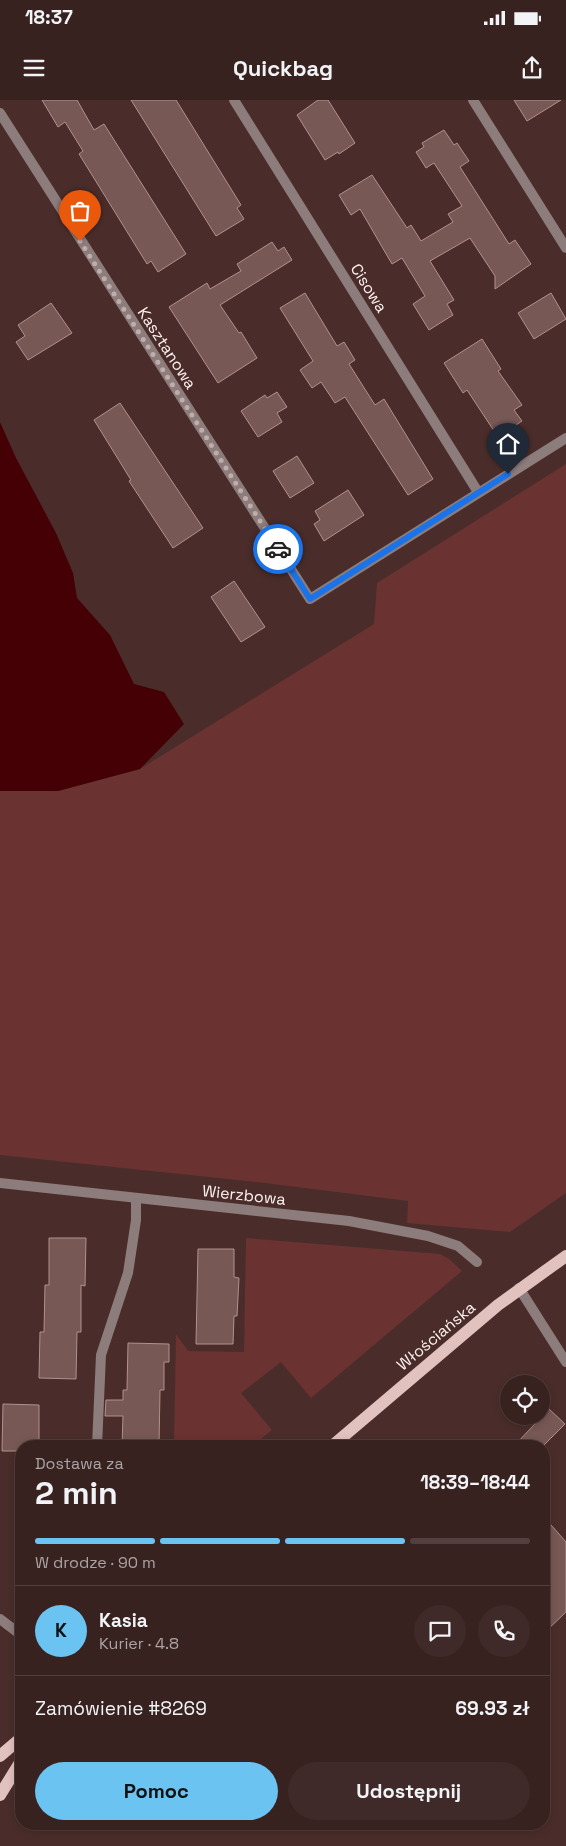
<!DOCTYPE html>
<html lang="pl">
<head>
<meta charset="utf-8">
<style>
  :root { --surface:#382220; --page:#3f2a29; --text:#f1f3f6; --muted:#aba4a5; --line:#523f3e; --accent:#6bc3f2 }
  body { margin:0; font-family:"Space Grotesk",sans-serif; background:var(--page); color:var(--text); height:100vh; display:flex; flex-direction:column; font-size:19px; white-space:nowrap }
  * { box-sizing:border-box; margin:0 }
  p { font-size:16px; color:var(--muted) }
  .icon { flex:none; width:28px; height:28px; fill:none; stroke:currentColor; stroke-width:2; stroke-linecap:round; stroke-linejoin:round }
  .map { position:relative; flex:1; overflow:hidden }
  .drawer { position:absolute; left:15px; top:1340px; width:535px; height:390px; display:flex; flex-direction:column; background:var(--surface); border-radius:20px; box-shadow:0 2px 8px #0003,0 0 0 1px var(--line) }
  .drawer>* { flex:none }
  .tools { position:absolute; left:500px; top:1275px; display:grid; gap:10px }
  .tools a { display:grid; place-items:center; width:50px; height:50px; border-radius:50%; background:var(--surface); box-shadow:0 2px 8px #0003,0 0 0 1px var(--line); font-size:25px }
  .pin { position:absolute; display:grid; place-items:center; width:42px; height:42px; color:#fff; margin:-51px -21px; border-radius:50% 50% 50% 0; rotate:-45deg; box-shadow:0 0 5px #0007 }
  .pin .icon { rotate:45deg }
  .courier { position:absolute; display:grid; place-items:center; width:50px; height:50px; margin:-25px; border:4px solid #1a73e8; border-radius:50%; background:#fff; color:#222; box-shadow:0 1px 6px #0007 }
  .summary em { font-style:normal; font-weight:600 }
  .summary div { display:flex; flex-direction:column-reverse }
  .summary { display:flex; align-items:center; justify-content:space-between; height:85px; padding:0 20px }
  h1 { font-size:32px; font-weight:600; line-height:38px }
  .bar { display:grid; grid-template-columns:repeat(4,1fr); gap:8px 5px; align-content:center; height:60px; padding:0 20px }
  .bar i { height:6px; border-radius:4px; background:var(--line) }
  .bar .current { background:var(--accent) }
  .bar p { grid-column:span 4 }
  .line { display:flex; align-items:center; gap:12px; padding:0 20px; border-top:1px solid var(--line) }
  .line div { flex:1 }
  .round { display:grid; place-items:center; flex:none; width:52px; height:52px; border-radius:26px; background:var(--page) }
  .action { display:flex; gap:10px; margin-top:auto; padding:10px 20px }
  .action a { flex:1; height:58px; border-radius:30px; background:var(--accent); color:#111; font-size:20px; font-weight:600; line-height:58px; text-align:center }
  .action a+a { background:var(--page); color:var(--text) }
  .status { display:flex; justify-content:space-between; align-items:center; height:35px; padding:0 25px; background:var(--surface); direction:ltr }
  .status svg { height:14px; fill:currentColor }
  header { display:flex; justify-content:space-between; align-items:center; height:65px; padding:0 20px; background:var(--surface); font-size:22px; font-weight:600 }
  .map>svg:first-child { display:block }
  .green { fill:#6a3230 }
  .water { fill:#440004 }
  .building { fill:#775855; stroke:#b3908d }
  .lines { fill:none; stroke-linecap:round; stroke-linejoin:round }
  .street { stroke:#8c7c7b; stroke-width:10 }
  .primary { stroke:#e2c2bf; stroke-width:12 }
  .done { stroke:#bfadac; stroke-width:5; stroke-dasharray:0 9 }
  .route { stroke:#1a73e8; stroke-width:6 }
  .labels { text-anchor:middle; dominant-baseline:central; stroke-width:4.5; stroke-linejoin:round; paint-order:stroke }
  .street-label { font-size:16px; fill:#fef2f1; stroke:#4a2d2b }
</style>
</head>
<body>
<div class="status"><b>18:37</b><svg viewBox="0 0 49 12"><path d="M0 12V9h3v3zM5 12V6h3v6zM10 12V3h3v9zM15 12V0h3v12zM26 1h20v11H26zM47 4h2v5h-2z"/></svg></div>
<header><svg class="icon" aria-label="menu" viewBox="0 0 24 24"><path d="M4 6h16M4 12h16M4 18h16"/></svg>Quickbag<svg class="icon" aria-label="share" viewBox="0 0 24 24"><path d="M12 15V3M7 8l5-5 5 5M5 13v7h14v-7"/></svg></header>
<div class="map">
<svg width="566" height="1746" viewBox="0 0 566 1746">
  <rect width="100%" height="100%" fill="#4a2d2b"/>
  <g class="green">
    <polygon points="566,364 566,1093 510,1132 407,1123 408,1101 265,1083 0,1055 0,691 58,691 140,669 374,524 377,483"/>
    <polygon points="246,1138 440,1154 449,1159 462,1171 311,1298 281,1262 241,1293 272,1330 252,1346 174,1346 176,1234 188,1251 244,1252"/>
  </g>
  <polygon class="water" points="0,322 16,358 56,433 73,473 77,498 110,535 134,584 164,592 184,624 140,669 58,691 0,691"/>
  <g class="building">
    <polygon points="42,0 77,0 94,30 104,24 186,154 158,172 151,161 147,164 79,54 83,51 65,22 58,27"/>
    <polygon points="131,0 176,0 241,105 237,108 244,119 216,136"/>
    <polygon points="318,0 328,0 355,43 339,54 338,52 325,60 297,15"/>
    <polygon points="514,0 561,0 527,21"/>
    <polygon points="444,30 454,45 457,43 469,61 460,67 509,144 515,140 531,164 495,189 495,176 470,138 430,161 454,200 447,204 453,215 429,230 413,204 425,196 402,158 392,164 360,109 351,115 339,95 372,75 407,128 411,125 421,141 453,122 448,114 462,106 434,63 426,68 416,52 424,47 422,43"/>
    <polygon points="272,142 278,151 284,147 292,160 220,205 239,233 241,232 257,258 218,283 169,207 207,183 210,189 241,171 237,164"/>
    <polygon points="305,193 337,246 344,242 355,260 349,264 375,305 384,299 433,379 408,395 345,297 335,303 321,282 312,288 300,270 313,261 280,208"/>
    <polygon points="551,193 566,219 534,239 518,213"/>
    <polygon points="51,203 72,233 28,260 16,242 25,236 18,225"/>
    <polygon points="482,239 501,269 498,271 522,305 514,310 522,321 498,337 467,290 463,293 444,263"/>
    <polygon points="277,292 287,307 277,313 282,322 258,337 241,311 265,295 267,298"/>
    <polygon points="120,303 203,428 173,448 129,381 131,380 94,320"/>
    <polygon points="297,356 314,383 290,398 273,371"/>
    <polygon points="348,390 364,415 324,441 314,424 320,420 315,411"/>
    <polygon points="234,481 265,527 241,542 211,497"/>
    <polygon points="49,1138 86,1138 85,1186 81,1185 81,1232 77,1232 76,1279 39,1278 40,1232 44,1232 45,1185 49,1185"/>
    <polygon points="198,1149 234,1149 234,1177 239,1178 237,1216 234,1216 233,1244 196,1244"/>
    <polygon points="128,1243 169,1244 169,1262 164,1262 164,1290 160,1290 159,1345 122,1346 123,1316 105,1316 106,1300 123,1300 123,1290 127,1290"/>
    <polygon points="3,1304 39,1305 39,1346 21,1346 21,1351 2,1351"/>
    <polygon points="549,1309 565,1324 543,1346 514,1346"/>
    <polygon points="544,1417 566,1442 566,1512 544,1533"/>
  </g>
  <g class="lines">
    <g class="street">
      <polyline points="234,0 478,392"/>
      <polyline points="473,0 566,148"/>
      <polyline points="0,13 310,499 566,338"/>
      <polyline points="0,1083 349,1121 428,1136 458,1146 477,1162"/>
      <polyline points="519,1188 566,1262"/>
      <polyline points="97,1346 101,1255 128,1173 136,1120 136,1099"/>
      <polyline points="0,1519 21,1535"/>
    </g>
    <g class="primary">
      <polyline points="332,1346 498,1205 566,1156"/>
      <polyline points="0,1656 21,1638"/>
      <polyline points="0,1695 21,1661"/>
    </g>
  </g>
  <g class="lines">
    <polyline class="done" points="80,141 278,449"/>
    <polyline class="route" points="278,449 310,499 508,374"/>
  </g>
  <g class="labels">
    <g class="street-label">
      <text transform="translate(369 188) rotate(58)">Cisowa</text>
      <text transform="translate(167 248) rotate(57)">Kasztanowa</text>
      <text transform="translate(244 1095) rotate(6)">Wierzbowa</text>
      <text transform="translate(436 1236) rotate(-40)">Włościańska</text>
    </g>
  </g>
</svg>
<div class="tools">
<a><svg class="icon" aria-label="locate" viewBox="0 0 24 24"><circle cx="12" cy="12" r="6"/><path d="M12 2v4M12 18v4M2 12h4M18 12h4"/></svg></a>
</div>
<div class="pin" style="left:80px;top:141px;background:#ea580c"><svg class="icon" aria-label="bag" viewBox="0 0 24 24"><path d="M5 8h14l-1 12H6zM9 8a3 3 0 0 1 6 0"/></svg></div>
<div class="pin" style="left:508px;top:374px;background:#1f2937"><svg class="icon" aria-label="home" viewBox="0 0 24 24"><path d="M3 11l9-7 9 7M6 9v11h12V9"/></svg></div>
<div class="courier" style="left:278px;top:449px"><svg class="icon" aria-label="car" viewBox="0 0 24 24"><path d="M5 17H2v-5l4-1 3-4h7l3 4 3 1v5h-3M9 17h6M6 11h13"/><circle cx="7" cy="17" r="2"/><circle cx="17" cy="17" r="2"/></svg></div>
<section class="drawer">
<div class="summary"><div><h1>2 min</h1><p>Dostawa za</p></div><em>18:39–18:44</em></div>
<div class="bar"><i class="current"></i><i class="current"></i><i class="current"></i><i></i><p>W drodze · 90 m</p></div>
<div class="line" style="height:90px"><b class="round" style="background:var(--accent);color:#111">K</b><div><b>Kasia</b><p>Kurier · 4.8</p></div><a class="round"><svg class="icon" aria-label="chat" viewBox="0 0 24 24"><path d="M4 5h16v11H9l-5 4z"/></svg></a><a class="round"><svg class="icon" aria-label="phone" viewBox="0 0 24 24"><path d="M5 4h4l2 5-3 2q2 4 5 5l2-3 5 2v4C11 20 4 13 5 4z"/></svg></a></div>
<div class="line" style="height:65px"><div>Zamówienie #8269</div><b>69.93 zł</b></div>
<div class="action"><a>Pomoc</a><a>Udostępnij</a></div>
</section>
</div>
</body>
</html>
